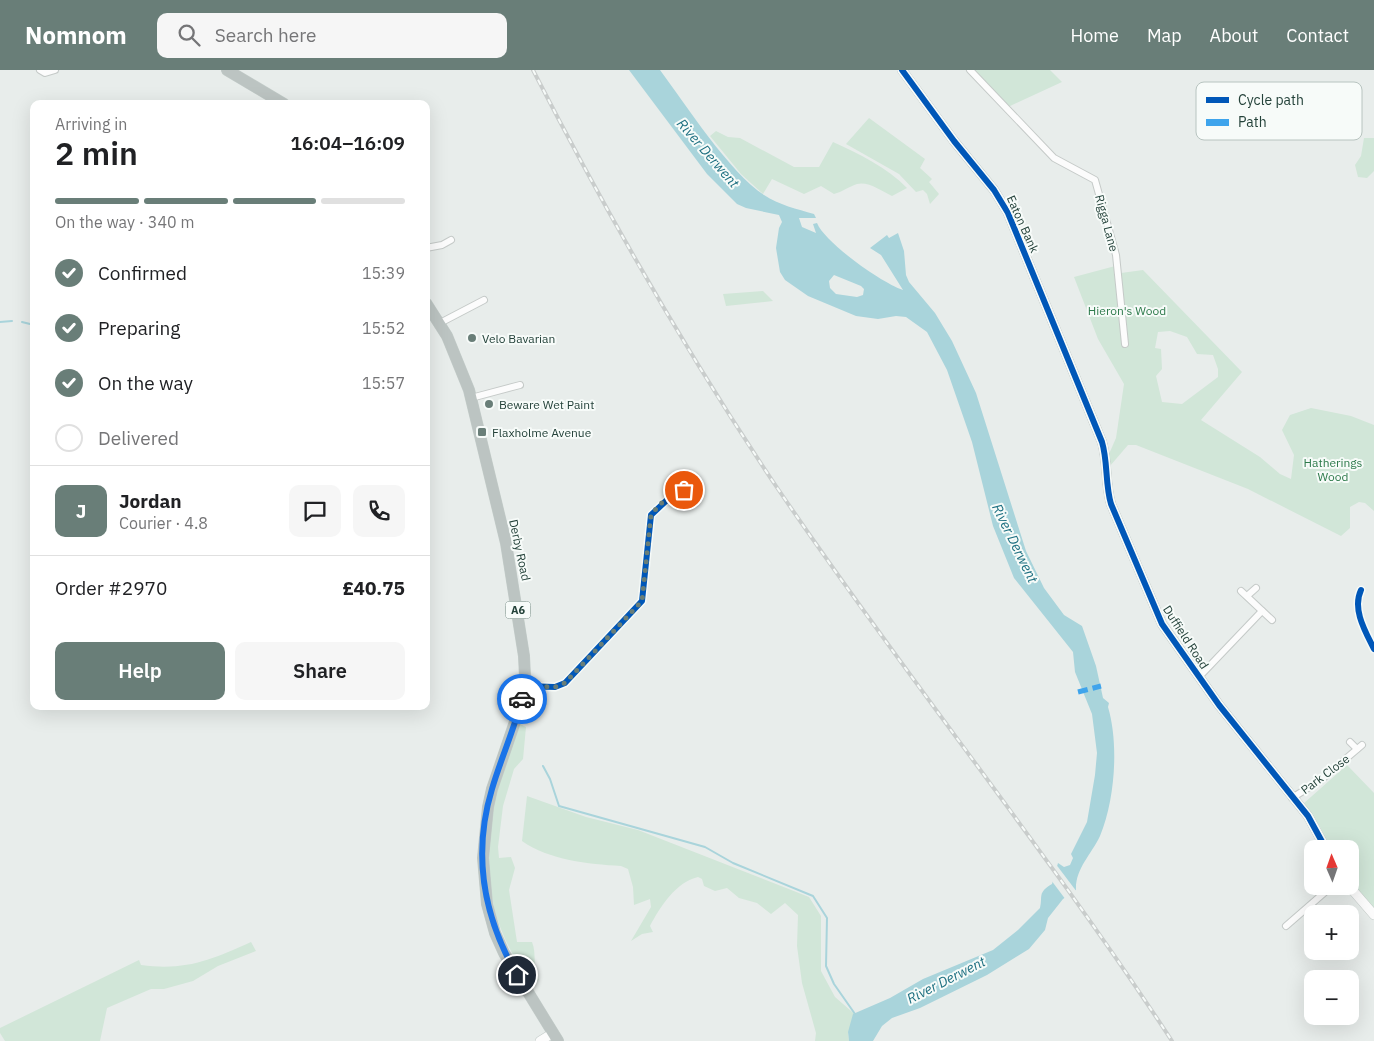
<!DOCTYPE html>
<html lang="en">
<head>
<meta charset="utf-8">
<style>
  :root { --surface:#fff; --page:#f6f6f6; --text:#202124; --muted:#757577; --line:#e0e0e0; --accent:#697e78 }
  body { margin:0; font-family:"IBM Plex Sans",sans-serif; background:var(--page); color:var(--text); height:100vh; display:flex; flex-direction:column; font-size:19px; white-space:nowrap }
  * { box-sizing:border-box; margin:0 }
  p { font-size:16px; color:var(--muted) }
  .icon { flex:none; width:28px; height:28px; fill:none; stroke:currentColor; stroke-width:2; stroke-linecap:round; stroke-linejoin:round }
  .map { position:relative; flex:1; overflow:hidden }
  .details { position:absolute; left:30px; top:30px; width:400px; height:610px; display:flex; flex-direction:column; background:var(--surface); border-radius:10px; box-shadow:0 5px 20px #0002 }
  .details>* { flex:none }
  .needle { width:32px; rotate:358deg }
  .fabs { position:absolute; left:1304px; top:770px; display:grid; gap:10px }
  .fabs a { display:grid; place-items:center; width:55px; height:55px; border-radius:10px; background:var(--surface); box-shadow:0 5px 20px #0002; font-size:25px }
  .pin { position:absolute; display:grid; place-items:center; width:42px; height:42px; color:#fff; margin:-21px; border:2px solid #fff; border-radius:50%; box-shadow:0 1px 5px #0007 }
  .courier { position:absolute; display:grid; place-items:center; width:50px; height:50px; margin:-25px; border:4px solid #1a73e8; border-radius:50%; background:#fff; color:#222; box-shadow:0 1px 6px #0007 }
  .summary em { font-style:normal; font-weight:600 }
  .summary div { display:flex; flex-direction:column-reverse }
  .summary { display:flex; align-items:center; justify-content:space-between; height:85px; padding:0 25px }
  h1 { font-size:32px; font-weight:600; line-height:38px }
  .bar { display:grid; grid-template-columns:repeat(4,1fr); gap:8px 5px; align-content:center; height:60px; padding:0 25px }
  .bar i { height:6px; border-radius:4px; background:var(--line) }
  .bar .on { background:var(--accent) }
  .bar p { grid-column:span 4 }
  .line { display:flex; align-items:center; gap:12px; padding:0 25px; border-top:1px solid var(--line) }
  .line div { flex:1 }
  .round { display:grid; place-items:center; flex:none; width:52px; height:52px; border-radius:10px; background:var(--page) }
  ol { padding:0 25px; list-style:none }
  li { display:flex; align-items:center; gap:15px; height:55px }
  li p { margin-inline-start:auto }
  li .icon { padding:5px; border-radius:50%; background:var(--accent); color:#fff; stroke-width:4 }
  li:last-child { color:var(--muted) }
  li i { width:28px; height:28px; border:2px solid var(--line); border-radius:50% }
  .primary-button { display:flex; gap:10px; margin-top:auto; padding:10px 25px }
  .primary-button a { flex:1; height:58px; border-radius:10px; background:var(--accent); color:#fff; font-size:20px; font-weight:600; line-height:58px; text-align:center }
  .primary-button a+a { background:var(--page); color:var(--text) }
  header { display:flex; align-items:center; gap:30px; box-sizing:border-box; height:70px; padding:0 25px; background:var(--accent); color:#fff }
  header strong { font-size:24px }
  nav { display:flex; gap:28px; margin-inline-start:auto; font-size:18px }
  .search { width:350px; height:45px; background:var(--page); display:flex; align-items:center; gap:12px; box-sizing:border-box; padding:0 18px; border-radius:10px; color:var(--muted); font-size:19px }
  .map>svg:first-child { display:block }
  .green { fill:#d1e6d8; fill-rule:evenodd }
  .water { fill:#a9d4db; fill-rule:evenodd }
  .pier { fill:#e8edeb }
  .lines { fill:none; stroke-linecap:round; stroke-linejoin:round }
  .stream { stroke:#a9d4db; stroke-width:2 }
  .street-casing { stroke:#c5cac8; stroke-width:8 }
  .secondary-casing { stroke:#c3cbc8; stroke-width:10 }
  .highway-casing { stroke:#c3ccc9; stroke-width:12 }
  .street { stroke:#fcfcfc; stroke-width:6 }
  .secondary { stroke:#fcfcfc; stroke-width:9 }
  .highway { stroke:#bcc4c2; stroke-width:11 }
  .rail-casing { stroke:#c9cdcc; stroke-width:4 }
  .rail { stroke:#f7fbf9; stroke-width:2; stroke-dasharray:5.5; stroke-linecap:butt }
  .quiet { stroke:#3ea4ec; stroke-width:5; stroke-dasharray:10 5; stroke-linecap:butt }
  .cycleway-casing { stroke:#f7fbf9; stroke-width:9 }
  .cycleway { stroke:#0057b8; stroke-width:6 }
  .done { stroke:#697e78; stroke-width:5; stroke-dasharray:0 9 }
  .route { stroke:#1a73e8; stroke-width:6 }
  .poi-dot { fill:#697e78; stroke:#f7fbf9; stroke-width:2 }
  .labels { text-anchor:middle; dominant-baseline:central; stroke-width:4; stroke-linejoin:round; paint-order:stroke }
  .shield { fill:#f7fbf9; stroke:#637a73; stroke-width:1 }
  .shield-label { font-size:11px; font-weight:bold; fill:#24423a }
  .street-label { font-size:12px; fill:#24423a; stroke:#f7fbf9 }
  .park-label { font-size:12px; fill:#2d7a4b; stroke:#f7fbf9 }
  .poi-label { font-size:12px; fill:#24423a; stroke:#f7fbf9; text-anchor:start }
  .water-label { font-size:14px; font-style:italic; fill:#1c6f80; stroke:#f7fbf9 }
  .key { fill:#f7fbf9; stroke:#b8c4c0; stroke-width:1 }
  .key-label { font-size:14px; fill:#24423a }
</style>
</head>
<body>
<header>
<strong>Nomnom</strong>
<div class="search"><svg class="icon" aria-label="search" viewBox="0 0 24 24"><circle cx="10" cy="10" r="6"/><path d="M15 15l6 6"/></svg>Search here</div>
<nav><a>Home</a><a>Map</a><a>About</a><a>Contact</a></nav>
</header>
<div class="map">
<svg width="1374" height="971" viewBox="0 0 1374 971">
  <rect width="100%" height="100%" fill="#e8edeb"/>
  <g class="green">
    <polygon points="973,0 1050,0 1062,12 1008,37"/>
    <polygon points="869,48 925,89 920,98 932,109 929,112 939,124 930,134 927,124 923,120 916,122 899,104 846,74"/>
    <path d="M 716,61 L 728,67 L 740,68 L 794,97 L 819,97 L 833,72 C 859,84 887,97 907,118 L 892,126 C 882,121 868,111 857,114 C 850,116 842,122 834,124 L 821,116 L 804,124 L 772,109 L 763,124 L 741,104 L 710,66 Z"/>
    <polygon points="1364,68 1374,68 1374,101 1367,108 1358,107 1355,95 1361,86"/>
    <path d="M 1119,195 L 1121,203 L 1143,200 L 1242,302 L 1201,350 L 1260,387 L 1280,404 L 1291,409 L 1294,385 L 1282,360 L 1290,345 L 1311,338 L 1351,346 L 1374,355 L 1374,441 L 1365,433 L 1359,432 L 1350,437 L 1350,458 L 1341,466 L 1248,419 L 1136,375 L 1128,375 L 1110,396 L 1109,384 L 1116,368 L 1124,314 L 1098,269 L 1074,207 ZM 1170,261 L 1187,267 L 1197,284 L 1213,285 L 1218,299 L 1218,307 L 1182,334 L 1162,332 L 1156,306 L 1162,299 L 1161,279 L 1155,278 L 1158,262 Z"/>
    <polygon points="763,221 773,231 726,236 723,224"/>
    <path d="M 520,654 L 526,657 L 523,689 L 514,699 L 503,736 L 498,777 L 499,788 L 511,787 L 515,798 L 509,820 L 517,872 L 532,872 C 537,884 532,898 539,910 L 530,912 C 495,862 483,818 491,757 C 492,747 492,736 495,726 C 501,702 512,678 520,654 Z"/>
    <polygon points="1347,695 1374,723 1374,841 1350,813 1350,779 1330,779 1320,757 1303,734"/>
    <path d="M 527,726 L 586,747 L 638,760 L 809,827 L 821,846 L 821,901 L 835,927 L 858,947 L 848,962 L 849,971 L 815,971 L 816,963 L 802,913 L 797,876 L 798,845 L 785,833 L 771,844 L 757,833 L 739,828 L 727,818 L 715,821 L 704,816 L 702,809 L 698,807 C 676,812 660,837 650,856 L 653,862 L 642,864 L 631,871 L 651,837 L 650,829 L 634,835 L 633,817 L 628,799 L 621,796 C 588,794 549,790 522,771 Z"/>
    <path d="M 251,872 L 256,881 L 218,896 L 193,911 L 164,919 L 151,919 L 107,938 L 100,971 L 5,971 L 0,963 L 0,958 L 139,890 L 141,895 C 186,901 211,890 251,872 Z"/>
  </g>
  <path class="water" d="M 629,0 L 660,0 C 686,35 729,102 764,125 C 779,135 797,139 814,144 L 816,148 L 799,148 L 802,157 L 816,163 L 813,154 L 817,153 C 825,173 882,213 903,220 L 881,185 L 870,178 L 887,165 L 889,168 L 898,163 L 904,181 L 906,205 L 909,212 L 935,243 L 952,271 L 976,323 L 1026,481 L 1044,518 L 1064,545 L 1082,556 L 1096,596 L 1103,628 L 1109,633 L 1108,637 C 1119,674 1115,730 1100,766 C 1091,785 1075,799 1076,820 L 1063,829 L 1048,848 L 1045,860 L 1029,879 L 987,905 L 920,938 L 892,948 L 882,956 L 873,971 L 849,971 L 848,962 L 853,944 L 890,928 L 923,909 L 993,880 L 1018,860 L 1040,838 C 1043,826 1037,823 1052,814 L 1058,793 L 1064,797 L 1070,795 L 1073,788 L 1071,784 L 1087,752 L 1095,705 L 1097,683 L 1092,644 L 1075,602 L 1073,582 L 1014,508 L 993,456 L 972,372 L 947,300 L 927,262 L 906,247 L 896,246 L 878,249 L 856,246 L 808,226 L 785,210 L 780,202 L 776,178 L 779,158 L 782,152 L 779,145 L 746,138 L 737,134 L 707,104 ZM 834,205 L 861,216 L 864,219 L 863,225 L 857,227 L 836,224 L 830,218 L 829,211 Z"/>
  <polygon class="pier" points="1055,793 1077,822 1066,830 1051,810"/>
  <g class="lines">
    <g class="stream">
      <polyline points="0,252 12,251"/>
      <polyline points="22,252 34,255"/>
      <polyline points="543,696 550,709 559,736 705,777 733,793 813,826 827,848 826,896 834,914 855,944"/>
    </g>
    <g class="street-casing">
      <g id="street">
        <polyline points="40,0 45,3 55,0"/>
        <polyline points="970,0 1054,88 1095,110 1116,185 1125,274"/>
        <polyline points="426,178 442,175 451,170"/>
        <polyline points="440,253 484,230"/>
        <polyline points="471,328 520,315"/>
        <path d="M 1361,520 C 1352,539 1365,561 1374,579"/>
        <polyline points="1241,521 1272,550"/>
        <polyline points="1247,526 1256,518"/>
        <polyline points="1199,607 1262,541"/>
        <polyline points="524,616 555,617 565,613 642,531 651,445 667,430 690,418"/>
        <polyline points="1350,672 1357,679"/>
        <polyline points="1292,728 1322,709 1362,675"/>
        <polyline points="1286,856 1332,816"/>
      </g>
    </g>
    <g class="secondary-casing">
      <g id="secondary">
        <path d="M 902,0 L 954,71 L 994,120 L 1008,143 L 1102,372 C 1108,392 1105,414 1111,434 L 1162,554 L 1219,635 L 1308,746 L 1326,779"/>
        <polyline points="1349,816 1374,845"/>
        <polyline points="540,971 553,963"/>
      </g>
    </g>
    <g class="highway-casing">
      <g id="highway">
        <polyline points="227,0 284,34"/>
        <polyline points="426,233 447,266 469,320 506,473 524,586 525,607 520,637 492,719 488,737 483,788 487,834 495,863 504,883 558,971"/>
      </g>
    </g>
    <use href="#street" class="street"/>
    <use href="#secondary" class="secondary"/>
    <use href="#highway" class="highway"/>
    <g class="rail-casing">
      <path id="rail" d="M 533,0 C 607,144 687,284 778,419 C 905,606 1048,782 1172,971"/>
    </g>
    <use href="#rail" class="rail"/>
    <polyline class="quiet" points="1078,622 1101,616"/>
    <g class="cycleway-casing">
      <g id="cycleway">
        <path d="M 902,0 L 954,71 L 994,120 L 1008,143 L 1102,372 C 1108,392 1105,414 1111,434 L 1162,554 L 1219,635 L 1308,746 L 1326,779"/>
        <path d="M 1361,520 C 1352,539 1365,561 1374,579"/>
        <polyline points="524,616 555,617 565,613 642,531 651,445 667,430 690,418"/>
      </g>
    </g>
    <use href="#cycleway" class="cycleway"/>
  </g>
  <g class="lines">
    <polyline class="done" points="522,629 524,616 555,617 565,613 642,531 651,445 660,434 684,420"/>
    <path class="route" d="M 517,905 C 483,846 472,785 492,719 C 501,688 514,660 522,629"/>
  </g>
  <g class="poi-dot">
    <circle cx="472" cy="268" r="5"/>
    <circle cx="489" cy="334" r="5"/>
    <rect x="477" y="357" width="10" height="10" rx="2.5"/>
  </g>
  <g class="labels">
    <rect class="shield" x="505.5" y="531.5" width="25" height="17" rx="4"/>
    <g class="shield-label">
      <text x="518" y="540">A6</text>
    </g>
    <g class="street-label">
      <text transform="translate(1107 153) rotate(75)">Rigga Lane</text>
      <text transform="translate(1023 154) rotate(66)">Eaton Bank</text>
      <text transform="translate(520 480) rotate(78)">Derby Road</text>
      <text transform="translate(1186 567) rotate(57)">Duffield Road</text>
      <text transform="translate(1325 704) rotate(-37)">Park Close</text>
    </g>
    <g class="park-label">
      <text x="1127" y="240">Hieron's Wood</text>
      <text x="1333" y="392">Hatherings<tspan x="1333" dy="14">Wood</tspan></text>
    </g>
    <g class="poi-label">
      <text x="482" y="268">Velo Bavarian</text>
      <text x="499" y="334">Beware Wet Paint</text>
      <text x="492" y="362">Flaxholme Avenue</text>
    </g>
    <g class="water-label">
      <text transform="translate(708 83) rotate(49)">River Derwent</text>
      <text transform="translate(1015 473) rotate(64)">River Derwent</text>
      <text transform="translate(946 910) rotate(-27)">River Derwent</text>
    </g>
  </g>
  <rect x="1196" y="12" width="166" height="58" rx="8" class="key"/>
  <rect x="1206" y="27" width="23" height="6" fill="#0057b8"/>
  <rect x="1206" y="49" width="23" height="7" fill="#3ea4ec"/>
  <g class="key-label">
    <text x="1238" y="35">Cycle path</text>
    <text x="1238" y="57">Path</text>
  </g>
</svg>
<div class="fabs">
<a><svg class="needle" viewBox="-14 -14 28 28"><path d="M0-13l5 13h-10z" fill="#e53935"/><path d="M0 13l5-13h-10z" fill="#757577"/></svg></a>
<a>+</a>
<a>−</a>
</div>
<div class="pin" style="left:684px;top:420px;background:#ea580c"><svg class="icon" aria-label="bag" viewBox="0 0 24 24"><path d="M5 8h14l-1 12H6zM9 8a3 3 0 0 1 6 0"/></svg></div>
<div class="pin" style="left:517px;top:905px;background:#1f2937"><svg class="icon" aria-label="home" viewBox="0 0 24 24"><path d="M3 11l9-7 9 7M6 9v11h12V9"/></svg></div>
<div class="courier" style="left:522px;top:629px"><svg class="icon" aria-label="car" viewBox="0 0 24 24"><path d="M5 17H2v-5l4-1 3-4h7l3 4 3 1v5h-3M9 17h6M6 11h13"/><circle cx="7" cy="17" r="2"/><circle cx="17" cy="17" r="2"/></svg></div>
<section class="details">
<div class="summary"><div><h1>2 min</h1><p>Arriving in</p></div><em>16:04–16:09</em></div>
<div class="bar"><i class="on"></i><i class="on"></i><i class="on"></i><i></i><p>On the way · 340 m</p></div>
<ol>
<li><svg class="icon" aria-label="check" viewBox="0 0 24 24"><path d="M5 12l5 5 9-10"/></svg>Confirmed<p>15:39</p></li>
<li><svg class="icon" aria-label="check" viewBox="0 0 24 24"><path d="M5 12l5 5 9-10"/></svg>Preparing<p>15:52</p></li>
<li><svg class="icon" aria-label="check" viewBox="0 0 24 24"><path d="M5 12l5 5 9-10"/></svg>On the way<p>15:57</p></li>
<li><i></i>Delivered</li>
</ol>
<div class="line" style="height:90px"><b class="round" style="background:var(--accent);color:#fff">J</b><div><b>Jordan</b><p>Courier · 4.8</p></div><a class="round"><svg class="icon" aria-label="chat" viewBox="0 0 24 24"><path d="M4 5h16v11H9l-5 4z"/></svg></a><a class="round"><svg class="icon" aria-label="phone" viewBox="0 0 24 24"><path d="M5 4h4l2 5-3 2q2 4 5 5l2-3 5 2v4C11 20 4 13 5 4z"/></svg></a></div>
<div class="line" style="height:65px"><div>Order #2970</div><b>£40.75</b></div>
<div class="primary-button"><a>Help</a><a>Share</a></div>
</section>
</div>
</body>
</html>
